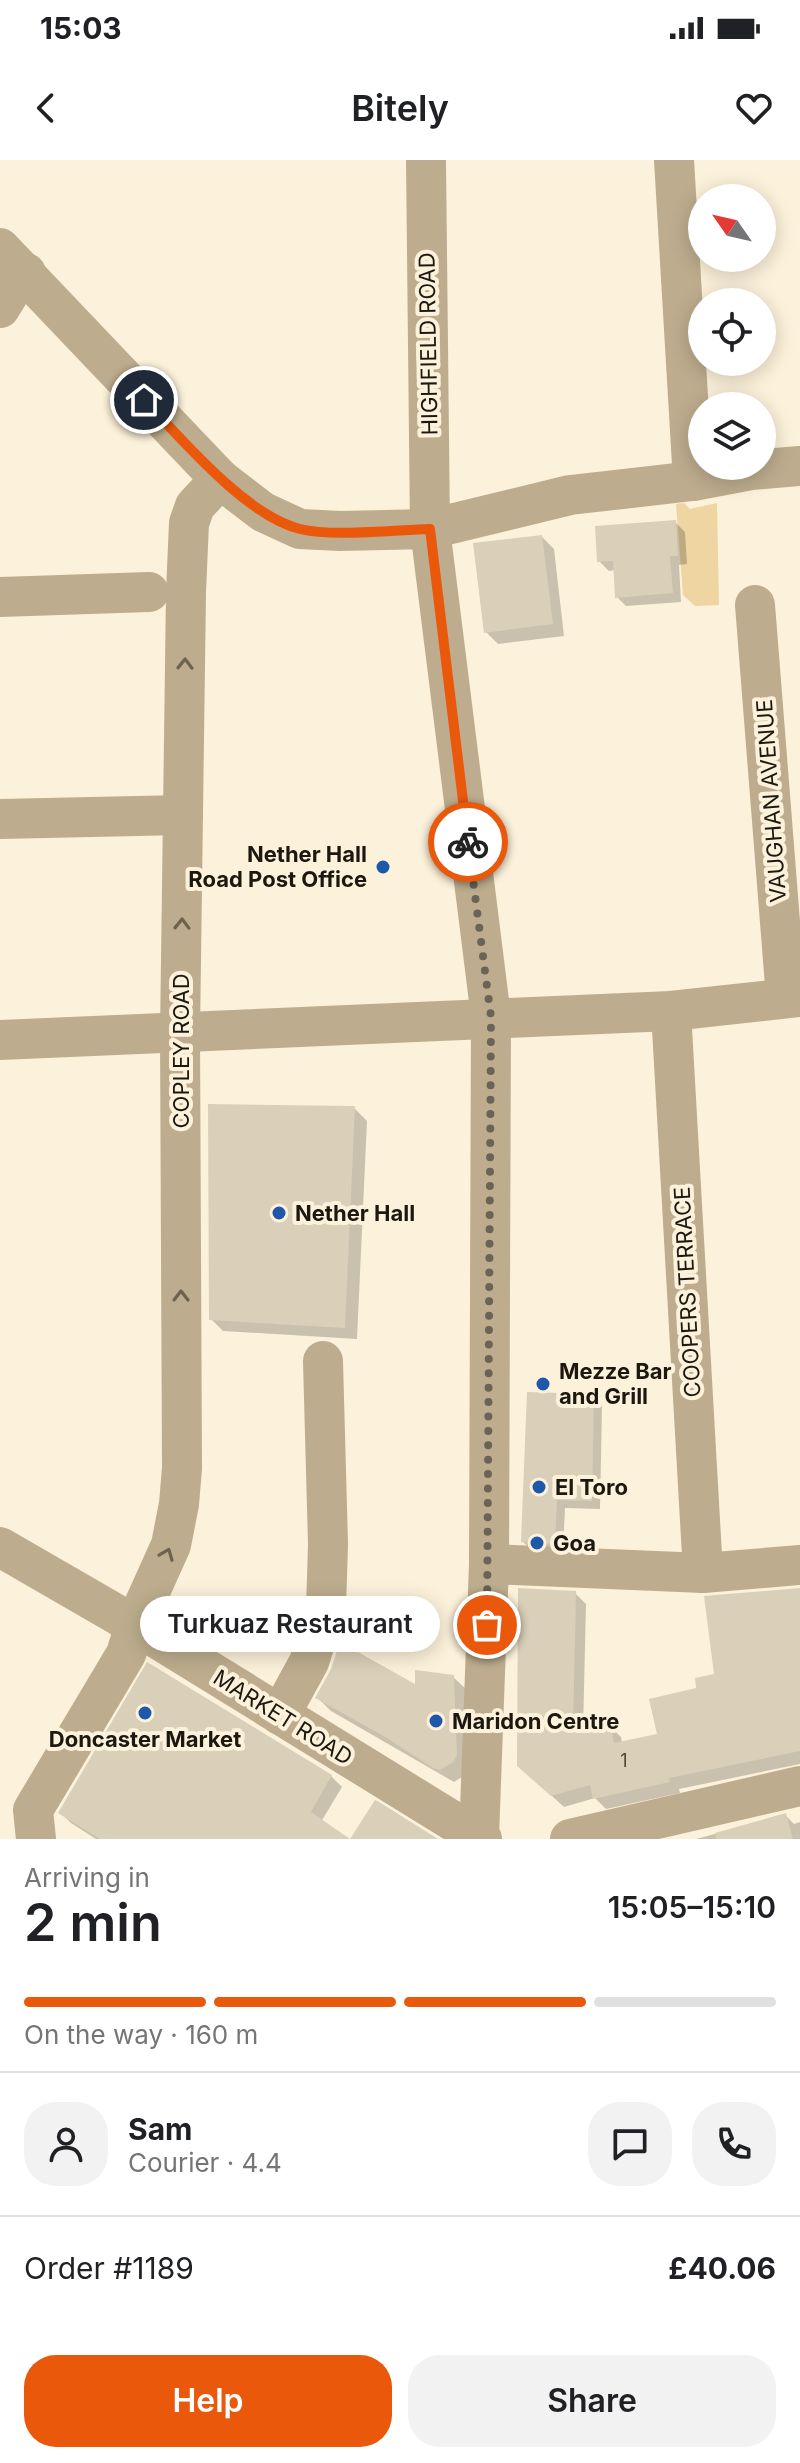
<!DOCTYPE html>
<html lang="en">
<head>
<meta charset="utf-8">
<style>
  :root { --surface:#fff; --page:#f2f2f2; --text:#202124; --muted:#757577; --line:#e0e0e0; --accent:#ea580c }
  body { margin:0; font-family:Inter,sans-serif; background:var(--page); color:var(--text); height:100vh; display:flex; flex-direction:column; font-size:30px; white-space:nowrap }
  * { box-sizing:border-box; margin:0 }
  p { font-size:26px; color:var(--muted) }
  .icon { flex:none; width:44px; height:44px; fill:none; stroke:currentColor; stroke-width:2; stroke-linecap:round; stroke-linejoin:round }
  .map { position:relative; height:1679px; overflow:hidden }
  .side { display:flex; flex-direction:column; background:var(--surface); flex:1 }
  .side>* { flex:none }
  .needle { width:52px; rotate:304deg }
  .tools { position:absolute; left:688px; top:24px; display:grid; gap:16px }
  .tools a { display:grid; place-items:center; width:88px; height:88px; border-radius:50%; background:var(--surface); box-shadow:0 4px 20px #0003; font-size:40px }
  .pin { position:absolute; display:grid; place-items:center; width:68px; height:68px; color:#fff; margin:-34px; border:4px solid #fff; border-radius:50%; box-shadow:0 2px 8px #0007 }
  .courier { position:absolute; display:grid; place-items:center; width:80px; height:80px; margin:-40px; border:6px solid #ea580c; border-radius:50%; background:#fff; color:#222; box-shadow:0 2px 10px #0007 }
  .bubble { position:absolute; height:56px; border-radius:28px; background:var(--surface); box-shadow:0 4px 20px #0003; font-size:26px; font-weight:600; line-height:56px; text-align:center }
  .overview em { font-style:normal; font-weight:600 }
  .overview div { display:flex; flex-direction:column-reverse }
  .overview { display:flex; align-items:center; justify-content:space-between; height:136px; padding:0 24px }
  h1 { font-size:52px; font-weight:600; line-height:60px }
  .bar { display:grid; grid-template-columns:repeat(4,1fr); gap:12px 8px; align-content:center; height:96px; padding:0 24px }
  .bar i { height:10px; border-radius:6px; background:var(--line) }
  .bar .active { background:var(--accent) }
  .bar p { grid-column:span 4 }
  .line { display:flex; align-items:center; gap:20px; padding:0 24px; border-top:2px solid var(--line) }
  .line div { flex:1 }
  .round { display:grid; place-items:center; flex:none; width:84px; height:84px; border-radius:32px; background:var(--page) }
  .primary-button { display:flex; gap:16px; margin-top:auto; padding:16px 24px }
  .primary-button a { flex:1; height:92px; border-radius:32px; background:var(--accent); color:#fff; font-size:32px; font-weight:600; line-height:92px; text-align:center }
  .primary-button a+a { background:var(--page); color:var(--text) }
  .status { display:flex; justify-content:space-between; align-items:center; height:56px; padding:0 40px; background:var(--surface); direction:ltr }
  .status svg { height:22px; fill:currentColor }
  header { display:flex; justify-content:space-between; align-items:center; height:104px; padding:0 24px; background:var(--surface); font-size:36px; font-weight:600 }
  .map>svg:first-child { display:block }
  .green { fill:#efd5a1 }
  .shadow { fill:#0003 }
  .building { fill:#dacfb8 }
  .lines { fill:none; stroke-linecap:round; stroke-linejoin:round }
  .minor { stroke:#bdad8e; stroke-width:40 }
  .oneway { stroke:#6c624f }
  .done { stroke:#6a6457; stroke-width:8; stroke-dasharray:0 14.4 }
  .route { stroke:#ea580c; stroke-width:10 }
  .poi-dot { fill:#1e58aa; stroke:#fcf1da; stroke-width:3 }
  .labels { text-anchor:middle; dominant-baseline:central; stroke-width:8; stroke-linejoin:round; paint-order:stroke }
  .number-label { font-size:18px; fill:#4c463a }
  .street-label { font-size:22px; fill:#1c1810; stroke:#fcf1da }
  .poi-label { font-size:22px; font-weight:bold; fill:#1c1810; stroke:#fcf1da; text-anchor:start }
</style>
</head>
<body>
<div class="status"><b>15:03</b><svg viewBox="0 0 49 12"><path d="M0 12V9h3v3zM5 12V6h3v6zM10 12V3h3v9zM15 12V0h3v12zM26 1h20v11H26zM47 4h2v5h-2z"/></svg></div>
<header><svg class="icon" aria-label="back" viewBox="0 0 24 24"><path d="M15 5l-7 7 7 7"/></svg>Bitely<svg class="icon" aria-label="heart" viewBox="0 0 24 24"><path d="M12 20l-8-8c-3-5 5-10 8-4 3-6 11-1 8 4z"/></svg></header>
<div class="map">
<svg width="800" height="1679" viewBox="0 0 800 1679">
  <rect width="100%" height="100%" fill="#fcf1da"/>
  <polygon class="green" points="684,343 690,349 717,343 719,445 695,446 683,435 676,344"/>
  <g class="shadow">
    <polygon points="675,362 685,372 687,404 679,405 681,442 626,446 617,437 615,410 609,411 599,401"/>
    <polygon points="542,377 554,389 564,476 498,484 486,472"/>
    <polygon points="354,948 367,961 357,1179 223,1171 211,1159"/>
    <polygon points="594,1236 602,1245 600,1349 565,1348 563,1392 532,1390 523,1382"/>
    <polygon points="800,1430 800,1604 679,1629 680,1633 606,1649 595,1638 564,1647 531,1617 575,1433 586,1444 583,1571 610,1566 621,1577 622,1583 660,1575 698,1530 716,1515"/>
    <polygon points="453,1517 467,1530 465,1615 454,1622 331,1551 318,1538 417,1528"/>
    <polygon points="331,1616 342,1627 321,1662 346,1679 96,1679 71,1663 61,1653"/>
    <polygon points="785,1655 794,1664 800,1662 800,1679 696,1679"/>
  </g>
  <g class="building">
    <polygon points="676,360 678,396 670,396 673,433 615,438 613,401 597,402 595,366"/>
    <polygon points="542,375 553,464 484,473 473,383"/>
    <polygon points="208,944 355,946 345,1168 209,1160"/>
    <polygon points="527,1232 594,1234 592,1341 557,1340 555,1384 521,1382"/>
    <polygon points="518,1428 576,1431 573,1571 610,1563 614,1583 657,1574 649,1539 696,1528 695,1518 714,1514 704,1436 800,1428 800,1591 669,1618 670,1622 593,1639 590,1625 551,1636 517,1606"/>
    <polygon points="340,1482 415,1524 415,1510 454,1515 457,1595 453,1602 440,1610 433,1608 382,1575 315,1538 331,1509"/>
    <polygon points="147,1502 332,1615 311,1652 350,1679 100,1679 58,1653"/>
    <polygon points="375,1640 379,1642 438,1679 350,1679"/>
    <polygon points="786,1653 793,1679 716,1679 715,1673"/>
  </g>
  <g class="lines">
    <g class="minor">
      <polyline points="426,0 430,369 491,857 489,1404 479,1677"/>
      <polyline points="674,0 693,321"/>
      <polyline points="0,88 220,319 263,352 300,369 340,371 430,369 570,335 693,321 751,310 800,306"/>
      <polyline points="0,148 14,125 26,113"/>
      <polyline points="0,437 149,432"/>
      <polyline points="755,445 786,838"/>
      <polyline points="0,659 183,655"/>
      <polyline points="671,851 703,1413"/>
      <polyline points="0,880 671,851 800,837"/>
      <polyline points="0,1387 135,1465 482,1679"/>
      <polyline points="489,1404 703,1413 800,1405"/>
      <polyline points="280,1555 309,1502 326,1449 328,1384 323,1201"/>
      <polyline points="36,1679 33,1650 126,1494 135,1465 171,1385 179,1344 182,1308 180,874 186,432 189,363 195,346 220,319"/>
      <polyline points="570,1679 800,1626"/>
    </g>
  </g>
  <defs><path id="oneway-chevron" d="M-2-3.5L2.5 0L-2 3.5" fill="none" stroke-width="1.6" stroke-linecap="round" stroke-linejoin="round" transform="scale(2)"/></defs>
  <g class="oneway">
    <use href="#oneway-chevron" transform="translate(185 504) rotate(-89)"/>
    <use href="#oneway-chevron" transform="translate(182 764) rotate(-89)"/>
    <use href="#oneway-chevron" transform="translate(181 1136) rotate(-90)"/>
    <use href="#oneway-chevron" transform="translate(167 1394) rotate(-68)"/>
  </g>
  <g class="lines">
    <polyline class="done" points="468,682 491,857 487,1465"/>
    <path class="route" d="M 144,240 C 183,280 245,355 300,369 C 332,377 395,370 430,369 L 468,682"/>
  </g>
  <g class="poi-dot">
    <circle cx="383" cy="707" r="8"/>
    <circle cx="279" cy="1053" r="8"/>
    <circle cx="543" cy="1224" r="8"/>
    <circle cx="539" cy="1327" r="8"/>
    <circle cx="537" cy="1383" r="8"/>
    <circle cx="145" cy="1553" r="8"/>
    <circle cx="436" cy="1561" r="8"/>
  </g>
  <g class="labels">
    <g class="number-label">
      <text x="624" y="1600">1</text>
    </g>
    <g class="street-label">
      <text transform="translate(428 184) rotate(-91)">HIGHFIELD ROAD</text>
      <text transform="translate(771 641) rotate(-94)">VAUGHAN AVENUE</text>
      <text transform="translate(181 891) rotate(-90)">COPLEY ROAD</text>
      <text transform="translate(687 1132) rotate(-93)">COOPERS TERRACE</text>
      <text transform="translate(283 1557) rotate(32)">MARKET ROAD</text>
    </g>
    <g class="poi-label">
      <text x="367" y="694" text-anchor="end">Nether Hall<tspan x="367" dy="25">Road Post Office</tspan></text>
      <text x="295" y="1053">Nether Hall</text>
      <text x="559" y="1211">Mezze Bar<tspan x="559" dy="25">and Grill</tspan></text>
      <text x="555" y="1327">El Toro</text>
      <text x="553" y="1383">Goa</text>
      <text x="452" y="1561">Maridon Centre</text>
      <text x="145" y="1579" text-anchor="middle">Doncaster Market</text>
    </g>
  </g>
</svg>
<div class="tools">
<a><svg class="needle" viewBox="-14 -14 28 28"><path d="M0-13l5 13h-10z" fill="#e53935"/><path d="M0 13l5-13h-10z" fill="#757577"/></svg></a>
<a><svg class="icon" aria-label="locate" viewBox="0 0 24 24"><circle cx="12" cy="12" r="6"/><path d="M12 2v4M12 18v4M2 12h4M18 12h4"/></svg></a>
<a><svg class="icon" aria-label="layers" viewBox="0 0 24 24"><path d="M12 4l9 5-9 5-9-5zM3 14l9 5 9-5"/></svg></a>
</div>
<div class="pin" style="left:487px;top:1465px;background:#ea580c"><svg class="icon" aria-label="bag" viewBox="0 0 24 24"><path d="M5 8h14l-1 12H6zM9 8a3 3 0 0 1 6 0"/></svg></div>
<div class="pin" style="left:144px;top:240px;background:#1f2937"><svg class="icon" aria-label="home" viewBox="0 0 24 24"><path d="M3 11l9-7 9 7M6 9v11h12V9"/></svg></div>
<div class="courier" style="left:468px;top:682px"><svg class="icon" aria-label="bike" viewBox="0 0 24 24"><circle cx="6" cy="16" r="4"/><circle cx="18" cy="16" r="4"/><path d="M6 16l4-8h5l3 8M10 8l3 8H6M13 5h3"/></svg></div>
<div class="bubble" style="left:140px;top:1436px;width:300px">Turkuaz Restaurant</div>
</div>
<section class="side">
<div class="overview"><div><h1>2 min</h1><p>Arriving in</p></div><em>15:05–15:10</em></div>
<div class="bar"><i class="active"></i><i class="active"></i><i class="active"></i><i></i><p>On the way · 160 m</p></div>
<div class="line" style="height:144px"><a class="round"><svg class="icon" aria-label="person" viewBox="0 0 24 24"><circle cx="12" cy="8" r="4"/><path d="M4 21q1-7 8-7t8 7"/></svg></a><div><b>Sam</b><p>Courier · 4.4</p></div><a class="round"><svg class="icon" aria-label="chat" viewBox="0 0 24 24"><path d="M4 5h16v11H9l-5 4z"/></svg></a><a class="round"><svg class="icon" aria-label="phone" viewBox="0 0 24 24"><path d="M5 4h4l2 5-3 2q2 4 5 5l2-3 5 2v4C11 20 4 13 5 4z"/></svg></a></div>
<div class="line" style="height:104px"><div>Order #1189</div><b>£40.06</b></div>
<div class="primary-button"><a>Help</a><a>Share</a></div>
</section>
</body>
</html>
